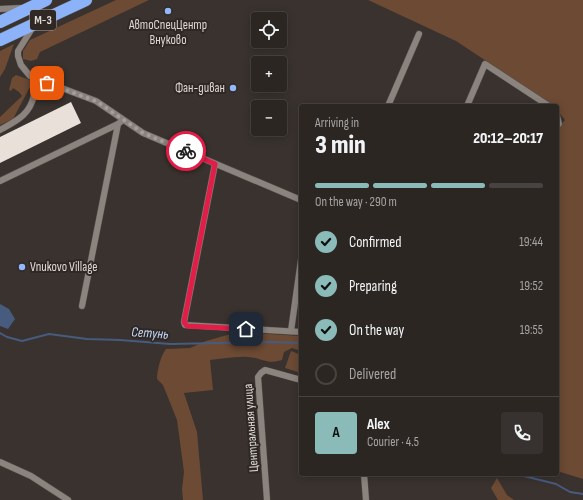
<!DOCTYPE html>
<html lang="en">
<head>
<meta charset="utf-8">
<style>
  :root { --surface:#2b2622; --page:#37322f; --text:#f1f3f6; --muted:#a6a5a5; --line:#474340; --accent:#8bbbb9 }
  body { margin:0; font-family:"Sofia Sans Condensed",sans-serif; background:var(--page); color:var(--text); height:100vh; display:flex; flex-direction:column; font-size:15px; white-space:nowrap }
  * { box-sizing:border-box; margin:0 }
  p { font-size:13px; color:var(--muted) }
  .icon { flex:none; width:22px; height:22px; fill:none; stroke:currentColor; stroke-width:2; stroke-linecap:round; stroke-linejoin:round }
  .map { position:relative; flex:1; overflow:hidden }
  .drawer { position:absolute; left:299px; top:104px; width:260px; height:372px; display:flex; flex-direction:column; background:var(--surface); border-radius:4px; box-shadow:0 2px 10px #0003,0 0 0 1px var(--line) }
  .drawer>* { flex:none }
  .fabs { position:absolute; left:251px; top:12px; display:grid; gap:8px }
  .fabs a { display:grid; place-items:center; width:36px; height:36px; border-radius:4px; background:var(--surface); box-shadow:0 2px 10px #0003,0 0 0 1px var(--line); font-size:20px }
  .pin { position:absolute; display:grid; place-items:center; width:34px; height:34px; color:#fff; margin:-17px; border-radius:8px; box-shadow:0 2px 6px #0006 }
  .courier { position:absolute; display:grid; place-items:center; width:40px; height:40px; margin:-20px; border:3px solid #e11d48; border-radius:50%; background:#fff; color:#222; box-shadow:0 1px 5px #0007 }
  .headline em { font-style:normal; font-weight:800 }
  .headline div { display:flex; flex-direction:column-reverse }
  .headline { display:flex; align-items:center; justify-content:space-between; height:68px; padding:0 16px }
  h1 { font-size:26px; font-weight:800; line-height:30px }
  .bar { display:grid; grid-template-columns:repeat(4,1fr); gap:6px 4px; align-content:center; height:48px; padding:0 16px }
  .bar i { height:5px; border-radius:3px; background:var(--line) }
  .bar .current { background:var(--accent) }
  .bar p { grid-column:span 4 }
  .line { display:flex; align-items:center; gap:10px; padding:0 16px; border-top:1px solid var(--line) }
  .line div { flex:1 }
  .round { display:grid; place-items:center; flex:none; width:42px; height:42px; border-radius:4px; background:var(--page) }
  ol { padding:0 16px; list-style:none }
  li { display:flex; align-items:center; gap:12px; height:44px }
  li p { margin-inline-start:auto }
  li .icon { padding:4px; border-radius:50%; background:var(--accent); color:#111; stroke-width:4 }
  li:last-child { color:var(--muted) }
  li i { width:22px; height:22px; border:2px solid var(--line); border-radius:50% }
  .map>svg:first-child { display:block }
  .green { fill:#6c4a34 }
  .water { fill:#475b7f }
  .lines { fill:none; stroke-linecap:round; stroke-linejoin:round }
  .stream { stroke:#475b7f; stroke-width:2 }
  .building { fill:#e9e0da }
  .street-casing { stroke:#554f4c; stroke-width:7 }
  .highway-casing { stroke:#554f4c; stroke-width:13 }
  .street { stroke:#8b837e; stroke-width:6 }
  .highway { stroke:#8cb3fa; stroke-width:12 }
  .done { stroke:#a49f9b; stroke-width:4; stroke-dasharray:0 7.2 }
  .route { stroke:#e11d48; stroke-width:5 }
  .poi-dot { fill:#92b7fd; stroke:#2f2824; stroke-width:1.5 }
  .labels { text-anchor:middle; dominant-baseline:central; stroke-width:4; stroke-linejoin:round; paint-order:stroke }
  .shield { fill:#2f2824; stroke:#aaa4a1; stroke-width:1 }
  .shield-label { font-size:12px; font-weight:bold; fill:#ded9d6 }
  .poi-label { font-size:13px; fill:#ded9d6; stroke:#2f2824 }
  .street-label { font-size:13px; fill:#ded9d6; stroke:#2f2824 }
  .water-label { font-size:14px; font-style:italic; fill:#c4d9fe; stroke:#2f2824 }
</style>
</head>
<body>
<div class="map">
<svg width="583" height="500" viewBox="0 0 583 500">
  <rect width="100%" height="100%" fill="#39322e"/>
  <g class="green">
    <polygon points="116,0 149,0 40,52 37,59 31,61 23,59 23,51 30,40"/>
    <polygon points="368,0 583,0 583,479 557,471 557,129 565,120 557,110 557,106 554,106 456,41"/>
    <polygon points="14,44 5,69 0,77 0,51"/>
    <polygon points="16,75 30,80 31,85 13,119 0,125 0,117 22,96 19,92 13,88 11,91 9,90 12,78"/>
    <path d="M 238,332 L 301,336 L 301,351 L 292,348 L 284,352 L 282,360 C 266,365 263,358 248,357 C 236,356 222,359 210,360 L 213,390 L 184,393 L 197,432 L 203,500 L 183,500 L 182,489 L 184,472 L 177,420 L 163,385 L 157,379 C 157,370 161,355 166,349 L 190,348 L 206,341 Z"/>
    <polygon points="291,351 301,355 301,373 285,368"/>
    <polygon points="497,478 507,495 514,500 498,500 491,488"/>
  </g>
  <polygon class="water" points="0,304 9,309 15,319 8,329 0,326"/>
  <g class="lines">
    <g class="stream">
      <polyline points="0,333 7,337 22,341 49,334 87,339 120,340 170,344 273,342 301,343"/>
      <polyline points="516,474 556,484 570,492 583,494"/>
    </g>
  </g>
  <polygon class="building" points="71,102 81,123 0,163 0,137"/>
  <g class="lines">
    <g class="street-casing">
      <g id="street">
        <polyline points="0,9 21,8"/>
        <polyline points="33,27 18,51 18,56 21,65 30,76 96,101 143,133 301,200"/>
        <polyline points="388,106 419,34"/>
        <polyline points="467,106 485,64 549,106"/>
        <polyline points="557,116 559,124 557,125"/>
        <path d="M 0,130 C 16,121 30,115 34,95 C 35,89 34,85 36,79"/>
        <polyline points="215,164 184,322 185,325 301,332"/>
        <polyline points="0,181 118,124"/>
        <polyline points="82,306 118,124 123,120"/>
        <polyline points="291,331 301,260"/>
        <polyline points="0,462 31,476 68,500"/>
        <polyline points="364,474 366,500"/>
        <polyline points="267,500 258,377 261,373 265,370 301,380"/>
      </g>
    </g>
    <g class="highway-casing">
      <g id="highway">
        <polyline points="0,22 46,0"/>
        <polyline points="0,40 86,0"/>
      </g>
    </g>
    <use href="#street" class="street"/>
    <use href="#highway" class="highway"/>
  </g>
  <g class="lines">
    <polyline class="done" points="47,83 96,101 143,133 186,151"/>
    <polyline class="route" points="186,151 215,164 184,322 187,326 246,329"/>
  </g>
  <g class="poi-dot">
    <circle cx="168" cy="11" r="4"/>
    <circle cx="233" cy="88" r="4"/>
    <circle cx="22" cy="267" r="4"/>
  </g>
  <g class="labels">
    <rect class="shield" x="30" y="10" width="26" height="20" rx="3"/>
    <g class="shield-label">
      <text x="43" y="20">М-3</text>
    </g>
    <g class="poi-label">
      <text x="168" y="25">АвтоСпецЦентр<tspan x="168" dy="15">Внуково</tspan></text>
      <text x="225" y="88" text-anchor="end">Фан-диван</text>
      <text x="30" y="267" text-anchor="start">Vnukovo Village</text>
    </g>
    <g class="street-label">
      <text transform="translate(251 428) rotate(-94)">Центральная улица</text>
    </g>
    <g class="water-label">
      <text transform="translate(150 333) rotate(4)">Сетунь</text>
    </g>
  </g>
</svg>
<div class="fabs">
<a><svg class="icon" aria-label="locate" viewBox="0 0 24 24"><circle cx="12" cy="12" r="6"/><path d="M12 2v4M12 18v4M2 12h4M18 12h4"/></svg></a>
<a>+</a>
<a>−</a>
</div>
<div class="pin" style="left:47px;top:83px;background:#ea580c"><svg class="icon" aria-label="bag" viewBox="0 0 24 24"><path d="M5 8h14l-1 12H6zM9 8a3 3 0 0 1 6 0"/></svg></div>
<div class="pin" style="left:246px;top:329px;background:#1f2937"><svg class="icon" aria-label="home" viewBox="0 0 24 24"><path d="M3 11l9-7 9 7M6 9v11h12V9"/></svg></div>
<div class="courier" style="left:186px;top:151px"><svg class="icon" aria-label="bike" viewBox="0 0 24 24"><circle cx="6" cy="16" r="4"/><circle cx="18" cy="16" r="4"/><path d="M6 16l4-8h5l3 8M10 8l3 8H6M13 5h3"/></svg></div>
<section class="drawer">
<div class="headline"><div><h1>3 min</h1><p>Arriving in</p></div><em>20:12–20:17</em></div>
<div class="bar"><i class="current"></i><i class="current"></i><i class="current"></i><i></i><p>On the way · 290 m</p></div>
<ol>
<li><svg class="icon" aria-label="check" viewBox="0 0 24 24"><path d="M5 12l5 5 9-10"/></svg>Confirmed<p>19:44</p></li>
<li><svg class="icon" aria-label="check" viewBox="0 0 24 24"><path d="M5 12l5 5 9-10"/></svg>Preparing<p>19:52</p></li>
<li><svg class="icon" aria-label="check" viewBox="0 0 24 24"><path d="M5 12l5 5 9-10"/></svg>On the way<p>19:55</p></li>
<li><i></i>Delivered</li>
</ol>
<div class="line" style="height:72px"><b class="round" style="background:var(--accent);color:#111">A</b><div><b>Alex</b><p>Courier · 4.5</p></div><a class="round"><svg class="icon" aria-label="phone" viewBox="0 0 24 24"><path d="M5 4h4l2 5-3 2q2 4 5 5l2-3 5 2v4C11 20 4 13 5 4z"/></svg></a></div>
</section>
</div>
</body>
</html>
